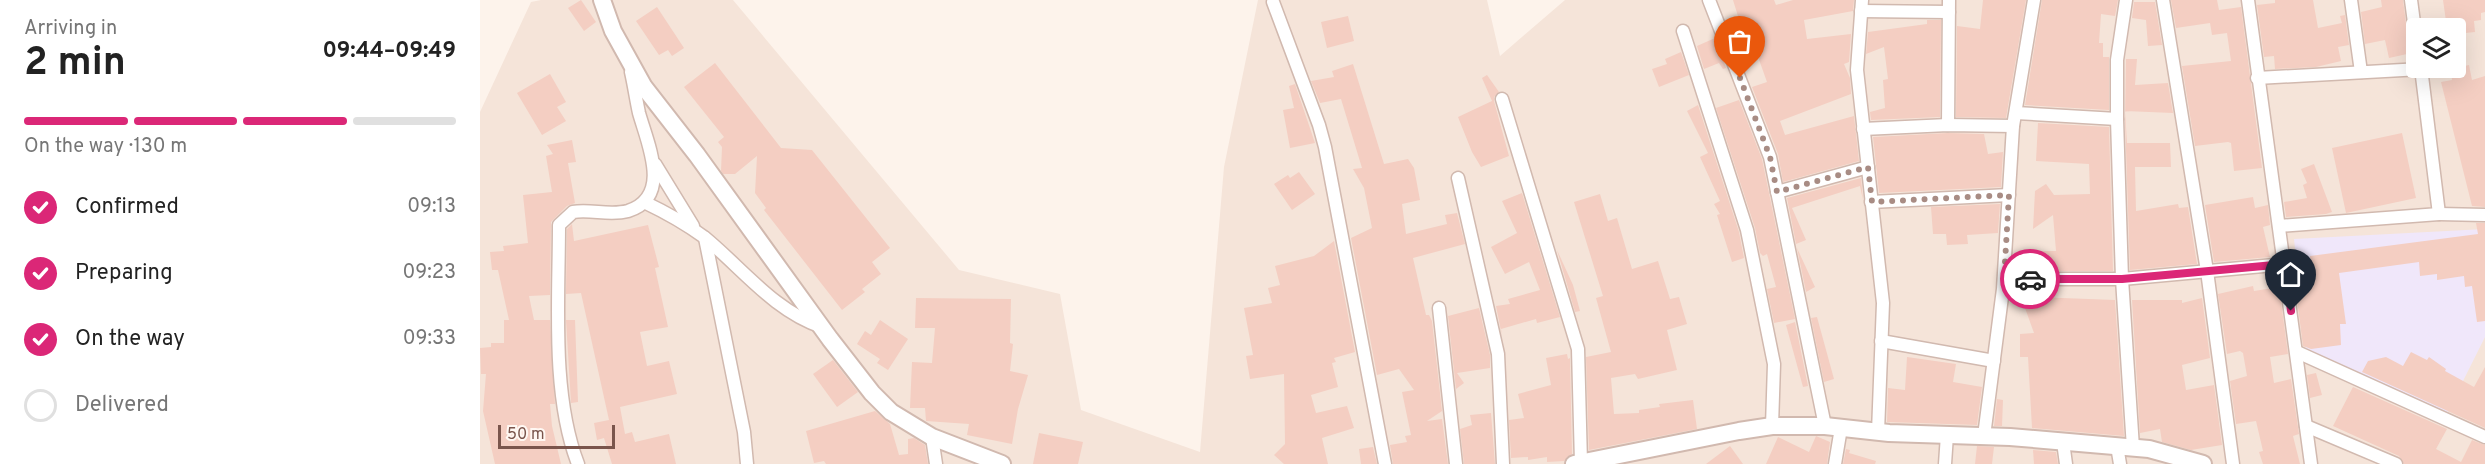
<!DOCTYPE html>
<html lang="en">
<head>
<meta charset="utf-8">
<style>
  :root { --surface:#fff; --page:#f6f6f6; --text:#222; --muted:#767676; --line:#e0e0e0; --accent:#db2777 }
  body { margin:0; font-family:Overpass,sans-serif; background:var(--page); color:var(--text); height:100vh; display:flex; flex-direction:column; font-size:22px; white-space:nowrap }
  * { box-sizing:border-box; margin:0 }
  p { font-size:20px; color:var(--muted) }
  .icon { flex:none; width:33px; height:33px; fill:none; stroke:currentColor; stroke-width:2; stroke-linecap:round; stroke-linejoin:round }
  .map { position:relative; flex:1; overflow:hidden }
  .sheet { display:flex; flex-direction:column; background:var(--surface); width:480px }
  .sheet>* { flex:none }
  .fabs { position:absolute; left:1926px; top:18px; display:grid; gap:12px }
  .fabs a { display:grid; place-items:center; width:60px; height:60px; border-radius:6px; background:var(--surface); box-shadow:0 6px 24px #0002; font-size:30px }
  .scale { position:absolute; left:18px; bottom:15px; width:117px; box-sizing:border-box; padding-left:6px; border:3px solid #7a554c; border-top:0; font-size:16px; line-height:21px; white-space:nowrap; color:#7a554c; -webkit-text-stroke:4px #fff8f3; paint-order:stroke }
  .pin { position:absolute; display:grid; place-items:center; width:51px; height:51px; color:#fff; margin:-62px -26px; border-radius:50% 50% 50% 0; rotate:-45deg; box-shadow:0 0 6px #0007 }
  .pin .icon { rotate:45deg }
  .courier { position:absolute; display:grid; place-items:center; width:60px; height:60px; margin:-30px; border:4px solid #db2777; border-radius:50%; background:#fff; color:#222; box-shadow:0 2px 8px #0007 }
  .head em { font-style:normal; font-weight:700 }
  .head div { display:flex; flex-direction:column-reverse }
  .head { display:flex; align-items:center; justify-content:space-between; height:102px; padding:0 24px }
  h1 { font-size:39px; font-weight:700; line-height:45px }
  .bar { display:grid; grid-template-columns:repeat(4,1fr); gap:9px 6px; align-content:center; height:72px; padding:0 24px }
  .bar i { height:8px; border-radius:4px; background:var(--line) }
  .bar .selected { background:var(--accent) }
  .bar p { grid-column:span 4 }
  ol { padding:0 24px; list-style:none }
  li { display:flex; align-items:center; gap:18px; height:66px }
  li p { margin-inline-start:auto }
  li .icon { padding:6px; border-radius:50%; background:var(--accent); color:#fff; stroke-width:4 }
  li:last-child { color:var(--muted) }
  li i { width:33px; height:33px; border:3px solid var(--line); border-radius:50% }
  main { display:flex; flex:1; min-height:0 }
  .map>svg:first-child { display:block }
  .residential { fill:#f5e4d9; fill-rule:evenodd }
  .education { fill:#f0e7fa }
  .building { fill:#f4cec2 }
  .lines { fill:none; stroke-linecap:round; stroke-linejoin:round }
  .minor-casing { stroke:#d1b9af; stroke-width:15 }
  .tertiary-casing { stroke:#d1b9af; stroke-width:20 }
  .minor { stroke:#fff; stroke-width:12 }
  .tertiary { stroke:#fff; stroke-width:16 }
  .done { stroke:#a88c84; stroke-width:6; stroke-dasharray:0 10.8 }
  .route { stroke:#db2777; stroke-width:8 }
</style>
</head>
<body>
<main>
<section class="sheet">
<div class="head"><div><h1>2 min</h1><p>Arriving in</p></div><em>09:44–09:49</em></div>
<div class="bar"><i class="selected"></i><i class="selected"></i><i class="selected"></i><i></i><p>On the way · 130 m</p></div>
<ol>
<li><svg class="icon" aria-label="check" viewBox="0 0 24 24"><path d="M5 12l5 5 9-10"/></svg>Confirmed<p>09:13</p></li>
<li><svg class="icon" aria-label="check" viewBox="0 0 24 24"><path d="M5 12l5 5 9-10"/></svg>Preparing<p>09:23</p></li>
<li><svg class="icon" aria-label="check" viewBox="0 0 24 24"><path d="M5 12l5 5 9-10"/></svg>On the way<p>09:33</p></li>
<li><i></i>Delivered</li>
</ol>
</section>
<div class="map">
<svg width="2005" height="464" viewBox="0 0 2005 464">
  <rect width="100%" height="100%" fill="#fdf3eb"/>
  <path class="residential" d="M 61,0 L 253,0 L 479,270 L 580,294 L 601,410 L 720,452 L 744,167 L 778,0 L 1007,0 L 1020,56 L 1085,0 L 2005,0 L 2005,464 L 0,464 L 0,112 L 51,2 ZM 1936,28 L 1976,28 L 1976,68 L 1936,68 Z"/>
  <polygon class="education" points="2005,229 2005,337 1965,417 1826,352 1814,239"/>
  <g class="building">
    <polygon points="101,0 116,22 104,31 88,8"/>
    <polygon points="1253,0 1294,0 1296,5 1313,0 1374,0 1373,11 1324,20 1327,39 1371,34 1369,62 1364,64 1370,78 1371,94 1300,121 1305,135 1374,116 1379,161 1303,182 1298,154 1272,87 1287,82 1277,54 1261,61 1250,31 1261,26"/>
    <polygon points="1503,0 1546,0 1526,118 1476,117 1477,26 1500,29"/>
    <polygon points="1562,0 1638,0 1635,16 1621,14 1619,43 1623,43 1623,57 1629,57 1629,110 1545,105"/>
    <polygon points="1691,0 1737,0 1739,10 1761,7 1782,168 1754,171 1751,143 1748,142 1715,146 1702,66 1751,61 1747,33 1732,35 1730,23 1696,28"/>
    <polygon points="1795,0 1833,0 1838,28 1862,23 1860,16 1865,15 1869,45 1858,47 1861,61 1836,67 1795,69 1794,56 1784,57 1777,5 1795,3"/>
    <polygon points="1901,0 1923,0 1928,39 1930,43 1936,46 1936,52 1909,58 1905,40 1885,44 1881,12 1902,7"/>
    <polygon points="1963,0 2005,0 2005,12 2001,13 2001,20 1994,21 1995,32 1976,34 1976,28 1967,28"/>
    <polygon points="1654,2 1675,2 1682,45 1668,46 1666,20 1652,18"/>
    <polygon points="177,7 204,48 192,56 188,50 179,55 156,21"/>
    <polygon points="868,16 874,41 847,48 841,22"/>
    <polygon points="1447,20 1461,20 1460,117 1391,120 1390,112 1405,108 1403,80 1408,79 1404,47 1386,54 1388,32 1447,24"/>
    <polygon points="1235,38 1246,68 1243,69 1239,63 1224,69 1217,46"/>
    <polygon points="1201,52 1209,75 1179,87 1172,69 1187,64 1185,59"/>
    <polygon points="1646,59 1657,59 1655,85 1688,83 1693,113 1645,111 1647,143 1690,143 1691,167 1655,167 1656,211 1698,204 1699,208 1708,207 1717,264 1650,270 1645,119"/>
    <polygon points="235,63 301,148 332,150 410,248 392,262 401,274 382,289 385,292 362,310 284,210 286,208 275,193 277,156 255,174 243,174 241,171 242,147 238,142 244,137 204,87"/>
    <polygon points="873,64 904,164 928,159 934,168 940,200 922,204 926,234 967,224 965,215 977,213 985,244 933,258 946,315 949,315 952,321 962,411 947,421 962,419 968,464 913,464 910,445 927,442 925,436 931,435 922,392 934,390 919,369 897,375 871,238 892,228 884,188 873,169 882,168 861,99 840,103 831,81 854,77 852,71"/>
    <polygon points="1989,65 1992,80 2005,76 2005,207 1992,206 1961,82 1972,80 1971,69"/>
    <polygon points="70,74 86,102 77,107 86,121 62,135 37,93"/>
    <polygon points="1007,75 1019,92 1014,97 1014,101 1029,156 1001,167 992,152 978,117 1012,101 1002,78"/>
    <polygon points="815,84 835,143 810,148 803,110 814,108 809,86"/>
    <polygon points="1259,100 1282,159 1315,319 1294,323 1287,289 1296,287 1287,254 1283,256 1280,253 1275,228 1236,108"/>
    <polygon points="1218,105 1259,232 1264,258 1252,262 1237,215 1240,214 1234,204 1240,201 1220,157 1228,153 1207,111"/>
    <polygon points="1558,123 1629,127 1633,271 1561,271 1560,251 1576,251 1573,215 1553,229 1555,191 1566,184 1574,195 1610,194 1609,164 1556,161"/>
    <polygon points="1468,133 1504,134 1508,154 1523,152 1521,187 1399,193 1393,137"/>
    <polygon points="1922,133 1936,198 1866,213 1852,148"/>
    <polygon points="92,140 96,162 88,163 95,203 87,206 71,222 70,295 49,296 54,320 70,320 75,404 70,404 72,426 81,464 15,464 3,411 6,374 1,374 0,348 11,347 11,343 24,343 24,320 29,320 18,270 12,270 10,252 24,251 23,246 48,243 43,195 72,192 66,156 73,154 67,145"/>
    <polygon points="1834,164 1852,212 1846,214 1806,217 1804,202 1827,198 1823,185 1827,183 1821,169"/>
    <polygon points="819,172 835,194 812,210 794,184 808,175 810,178"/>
    <polygon points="1381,178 1383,200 1380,186 1312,208 1326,240 1316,244 1307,198"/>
    <polygon points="1042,193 1080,317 1057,323 1056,319 1021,329 1022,336 1016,306 1030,304 1028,299 1060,290 1049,262 1025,274 1011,247 1037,233 1022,201"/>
    <polygon points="1120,194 1128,221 1137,218 1152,269 1178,261 1190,299 1199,297 1207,324 1187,330 1197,370 1158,379 1155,374 1131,378 1134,414 1159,413 1159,410 1180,407 1179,404 1213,400 1217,429 1109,450 1106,357 1131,352 1116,298 1123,296 1094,202"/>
    <polygon points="1773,197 1775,208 1788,205 1790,225 1783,227 1790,257 1734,262 1725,205"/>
    <polygon points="1520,204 1518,233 1487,235 1488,244 1467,245 1466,234 1453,234 1451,207"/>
    <polygon points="1996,223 2005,223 2005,321 1997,322 1992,286 1985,287 1984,276 1957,280 1957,274 1940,276 1939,262 1859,273 1866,324 1860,324 1861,345 1831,349 1823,346 1815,284 1833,281 1830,256 1998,234"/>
    <polygon points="92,224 94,241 168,225 179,267 175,268 188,327 160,332 167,366 189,361 197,394 140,407 145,434 152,432 155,442 189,434 196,464 132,464 124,438 117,440 114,423 129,420 101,293 86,294 87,229"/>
    <polygon points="854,241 875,352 854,358 856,362 852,363 858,387 831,395 836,413 867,406 874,428 842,438 848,464 804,464 794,455 805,444 804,374 770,379 766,356 773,355 764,308 792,303 788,288 800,285 795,266 834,256"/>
    <polygon points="1317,248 1335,287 1326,292"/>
    <polygon points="1077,250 1093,285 1100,311 1095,312"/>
    <polygon points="1773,286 1774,291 1799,287 1808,354 1790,357 1794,383 1811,379 1819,434 1813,436 1820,464 1783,464 1779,452 1783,451 1776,421 1756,424 1750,381 1767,376 1763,353 1760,351 1747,354 1738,294"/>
    <polygon points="1556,297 1635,300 1644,436 1552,428 1548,357 1540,357 1540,334 1554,333 1545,308 1556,305"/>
    <polygon points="436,298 531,299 530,343 533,344 530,371 548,375 538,409 532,444 487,435 489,424 446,421 445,408 430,408 432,362 452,363 455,328 435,328"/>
    <polygon points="1722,298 1730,358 1702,365 1706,390 1734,385 1742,445 1711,450 1682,442 1680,429 1660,433 1652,300 1702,300 1702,303"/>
    <polygon points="999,308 1010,355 1010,368 977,373 984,383 976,389 968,316"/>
    <polygon points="1337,317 1354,379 1344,382 1331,318"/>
    <polygon points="86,320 95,320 98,402 91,403"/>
    <polygon points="400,320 428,339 408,370 397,363 400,359 377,344 385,331 391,335"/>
    <polygon points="1315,322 1328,386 1323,387 1306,325"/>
    <polygon points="1931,352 1947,360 1949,357 1966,369 1965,371 1994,387 2005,367 2005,428 1882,372 1888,361 1906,357 1923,366"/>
    <polygon points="1087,354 1088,359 1090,358 1092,454 1084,461 1067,462 1067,457 1048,460 1048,457 1031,458 1029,420 1044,418 1038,394 1071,385 1066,358"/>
    <polygon points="1427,357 1476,364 1473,382 1502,387 1497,425 1407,422 1408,388 1425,390"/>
    <polygon points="353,360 378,392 357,407 333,374"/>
    <polygon points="1836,373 1842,395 1830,398 1827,375"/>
    <polygon points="1873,387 1967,429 1956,449 1981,462 1992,440 2005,445 2005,464 1924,464 1919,456 1853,426"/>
    <polygon points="1517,399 1523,400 1522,426 1514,426"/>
    <polygon points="395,411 410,424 419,455 428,454 428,439 434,438 445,445 448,464 346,464 344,461 334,463 326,431"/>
    <polygon points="1011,413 1015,464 984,464 980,429 992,425 990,415"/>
    <polygon points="559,433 603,442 598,464 553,464"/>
    <polygon points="1336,436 1350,442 1347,464 1286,464 1298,437 1329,452"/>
    <polygon points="1250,446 1263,464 1226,464"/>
    <polygon points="1497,446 1514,447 1512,464 1495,464"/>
    <polygon points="893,447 897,464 881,464 879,449"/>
    <polygon points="1366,449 1370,450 1369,453 1396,461 1395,464 1363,464"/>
    <polygon points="1553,450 1576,452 1578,464 1554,464"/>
  </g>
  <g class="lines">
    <g class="minor-casing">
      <g id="minor">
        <polyline points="1229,0 1290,157 1345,426"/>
        <polyline points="1382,0 1377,70 1403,303 1398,432"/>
        <polyline points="1646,0 1637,60 1637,119 1642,279 1653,448"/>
        <polyline points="1683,0 1727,271 1753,464"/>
        <polyline points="1768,0 1831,464"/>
        <polyline points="1871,0 1881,72"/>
        <polyline points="1931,0 1936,38"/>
        <polyline points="793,2 839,125 845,147 905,464"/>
        <polyline points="1381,11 1469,12"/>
        <polyline points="1203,31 1267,230 1294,364 1292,426"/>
        <polyline points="1777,78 1941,69"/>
        <polyline points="1022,99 1098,349 1101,463"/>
        <polyline points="1536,113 1637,119"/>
        <polyline points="1468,125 1469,0"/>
        <polyline points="1383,129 1468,125 1533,126"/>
        <polyline points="175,164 213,226"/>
        <polyline points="978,178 1018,354 1023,464"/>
        <polyline points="1297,192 1388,167"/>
        <path d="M 164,202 C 185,212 205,223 224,237 C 262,268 294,311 342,327"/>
        <polyline points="1391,202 1529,195"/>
        <polyline points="1959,214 2005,215"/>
        <polyline points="1799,226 1959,214 1941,68"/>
        <polyline points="225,238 264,432 267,464"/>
        <polyline points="1524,279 1642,279 1805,264"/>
        <polyline points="959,308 976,464"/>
        <polyline points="1401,341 1514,361"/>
        <polyline points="1817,352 2005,437"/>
        <polyline points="1826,426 1916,464"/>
        <polyline points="1504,436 1523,289 1533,126 1554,0"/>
        <polyline points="452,437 456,464"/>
        <polyline points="1583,442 1586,464"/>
        <polyline points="1637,446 1640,464"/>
        <path d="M 98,464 C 71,394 79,300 79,225 L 93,212 C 111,209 130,216 148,211 C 193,197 167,142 159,113 C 156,99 154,85 151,72"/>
        <polyline points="1355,464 1361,428"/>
        <polyline points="1465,464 1467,435"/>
      </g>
    </g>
    <g class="tertiary-casing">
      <g id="tertiary">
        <polyline points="122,0 133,31 164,87 217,155 350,339 392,393 411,412 452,437 522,464"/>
        <polyline points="1094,464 1259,431 1292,426 1345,426 1409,433 1530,437 1669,449 1723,464"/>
      </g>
    </g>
    <use href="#minor" class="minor"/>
    <use href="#tertiary" class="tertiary"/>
  </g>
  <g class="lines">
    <polyline class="done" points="1260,78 1290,157 1297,192 1388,167 1392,202 1529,195 1524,279 1550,279"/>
    <polyline class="route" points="1550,279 1642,279 1805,264 1811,311"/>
  </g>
</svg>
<div class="fabs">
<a><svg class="icon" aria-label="layers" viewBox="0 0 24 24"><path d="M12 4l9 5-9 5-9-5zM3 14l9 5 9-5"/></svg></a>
</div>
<div class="scale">50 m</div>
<div class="pin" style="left:1260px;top:78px;background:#ea580c"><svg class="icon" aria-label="bag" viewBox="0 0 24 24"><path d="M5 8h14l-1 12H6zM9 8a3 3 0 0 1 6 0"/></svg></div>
<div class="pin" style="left:1811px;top:311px;background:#1f2937"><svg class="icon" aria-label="home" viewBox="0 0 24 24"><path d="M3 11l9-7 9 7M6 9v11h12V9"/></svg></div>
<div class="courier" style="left:1550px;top:279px"><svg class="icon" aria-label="car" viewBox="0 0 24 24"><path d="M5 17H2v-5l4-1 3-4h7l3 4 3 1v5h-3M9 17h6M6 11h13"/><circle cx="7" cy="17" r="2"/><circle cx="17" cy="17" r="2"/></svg></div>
</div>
</main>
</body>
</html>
